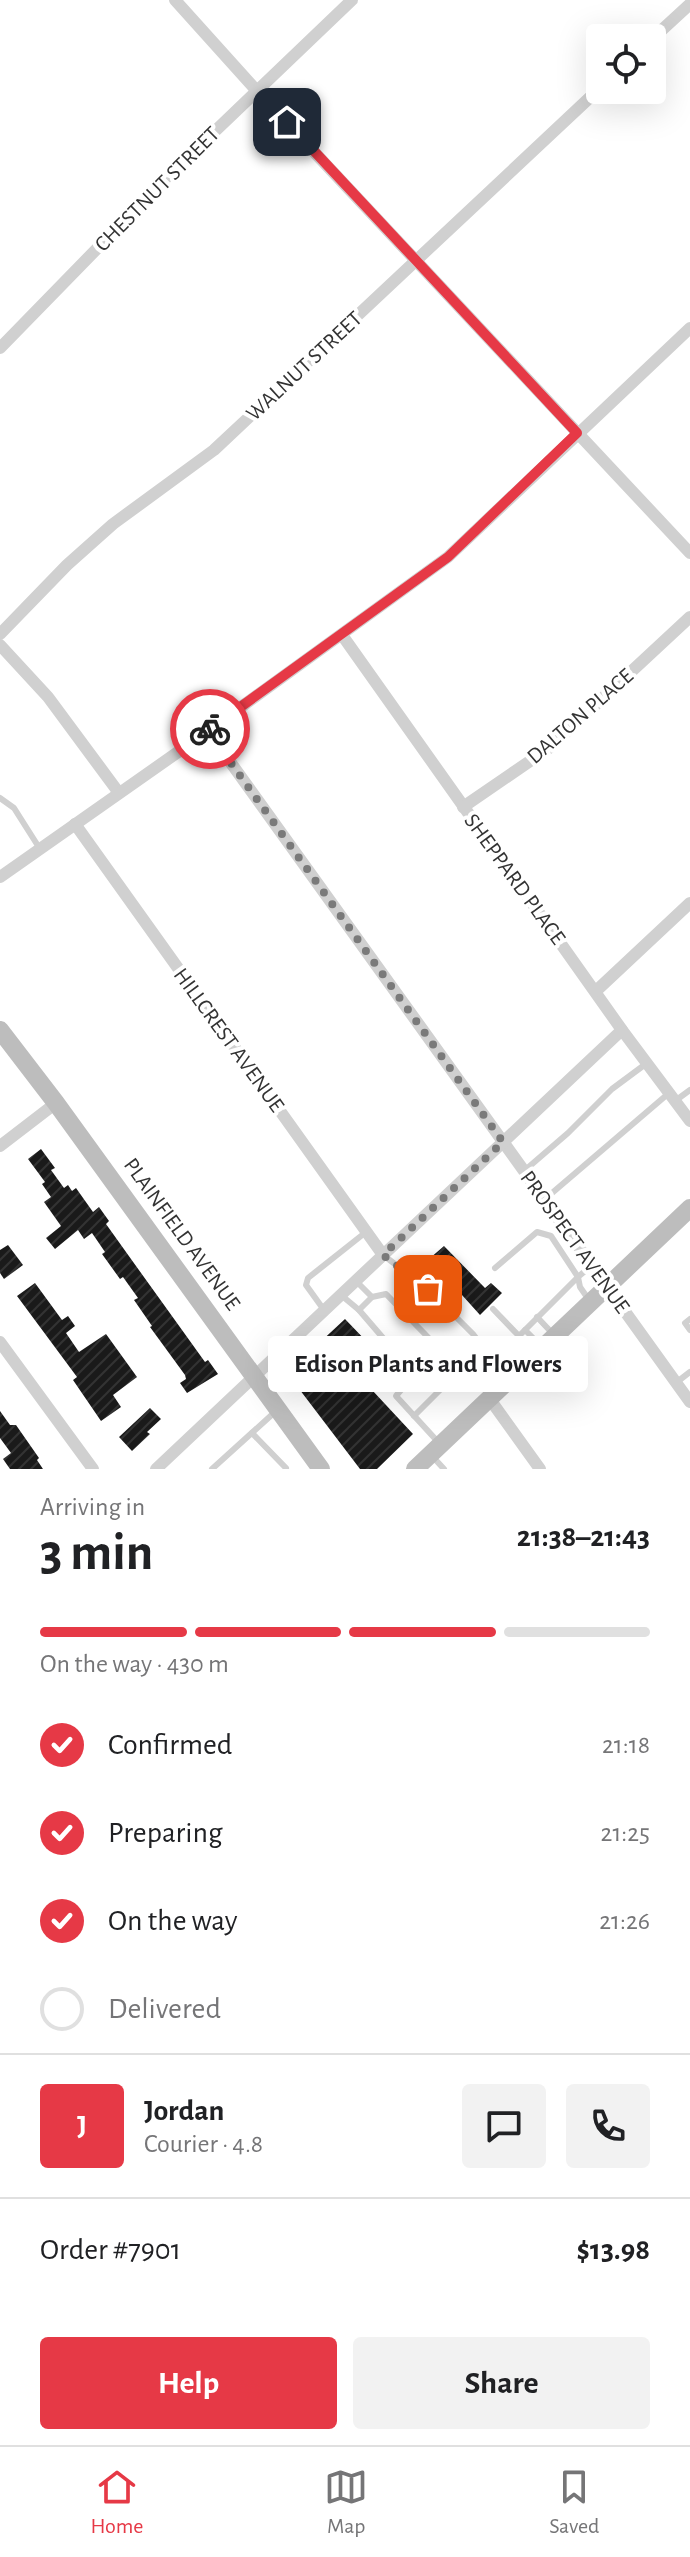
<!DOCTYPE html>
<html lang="en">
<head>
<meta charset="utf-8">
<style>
  :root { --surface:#fff; --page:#f2f2f2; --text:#202124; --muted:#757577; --line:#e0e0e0; --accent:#e63946 }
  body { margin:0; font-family:"Alegreya Sans",sans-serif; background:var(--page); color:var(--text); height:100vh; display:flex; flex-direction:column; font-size:30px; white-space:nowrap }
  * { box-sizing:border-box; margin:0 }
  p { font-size:26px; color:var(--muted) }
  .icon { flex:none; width:44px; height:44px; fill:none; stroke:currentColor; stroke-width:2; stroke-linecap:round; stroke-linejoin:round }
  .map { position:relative; height:1469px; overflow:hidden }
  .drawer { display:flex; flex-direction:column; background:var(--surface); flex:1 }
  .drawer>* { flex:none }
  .buttons { position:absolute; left:586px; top:24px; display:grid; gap:16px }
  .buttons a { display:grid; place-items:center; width:80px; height:80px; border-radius:8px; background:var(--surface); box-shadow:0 8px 32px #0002; font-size:40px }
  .pin { position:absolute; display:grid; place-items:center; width:68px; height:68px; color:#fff; margin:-34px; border-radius:16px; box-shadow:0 4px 12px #0006 }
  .courier { position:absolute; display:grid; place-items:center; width:80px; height:80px; margin:-40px; border:6px solid #e63946; border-radius:50%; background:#fff; color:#222; box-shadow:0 2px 10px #0007 }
  .bubble { position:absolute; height:56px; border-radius:8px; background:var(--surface); box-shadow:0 8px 32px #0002; font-size:26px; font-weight:600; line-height:56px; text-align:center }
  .overview em { font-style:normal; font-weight:600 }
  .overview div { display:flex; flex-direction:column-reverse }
  .overview { display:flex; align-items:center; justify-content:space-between; height:136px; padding:0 40px }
  h1 { font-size:52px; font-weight:600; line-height:60px }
  .bar { display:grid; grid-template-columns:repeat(4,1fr); gap:12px 8px; align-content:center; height:96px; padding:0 40px }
  .bar i { height:10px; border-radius:6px; background:var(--line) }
  .bar .active { background:var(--accent) }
  .bar p { grid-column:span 4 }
  .line { display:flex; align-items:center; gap:20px; padding:0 40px; border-top:2px solid var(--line) }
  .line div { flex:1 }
  .round { display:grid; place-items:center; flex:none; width:84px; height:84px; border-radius:8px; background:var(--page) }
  ol { padding:0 40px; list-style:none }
  li { display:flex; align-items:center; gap:24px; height:88px }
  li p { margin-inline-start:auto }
  li .icon { padding:8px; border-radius:50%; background:var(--accent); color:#fff; stroke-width:4 }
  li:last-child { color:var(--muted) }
  li i { width:44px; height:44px; border:4px solid var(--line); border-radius:50% }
  .button { display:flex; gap:16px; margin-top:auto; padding:16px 40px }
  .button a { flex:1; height:92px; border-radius:8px; background:var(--accent); color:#fff; font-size:32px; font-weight:600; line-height:92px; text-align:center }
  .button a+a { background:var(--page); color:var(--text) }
  .tabs { display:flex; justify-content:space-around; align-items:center; height:112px; border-top:2px solid var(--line); background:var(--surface); font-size:22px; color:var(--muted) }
  .tabs a { display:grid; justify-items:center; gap:4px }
  .tabs .active { color:var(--accent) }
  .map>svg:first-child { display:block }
  .building { fill:url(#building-hatch) }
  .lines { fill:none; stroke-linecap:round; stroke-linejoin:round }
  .service { stroke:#d0d0d0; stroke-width:6 }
  .minor { stroke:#d0d0d0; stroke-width:12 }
  .secondary { stroke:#bdbdbd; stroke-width:18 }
  .done { stroke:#7a7a7a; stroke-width:8; stroke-dasharray:0 14.4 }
  .route { stroke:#e63946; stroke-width:10 }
  .labels { text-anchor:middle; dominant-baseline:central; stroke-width:8; stroke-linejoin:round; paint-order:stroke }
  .street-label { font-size:22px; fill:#333; stroke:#fff }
</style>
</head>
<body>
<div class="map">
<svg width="690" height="1469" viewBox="0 0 690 1469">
  <defs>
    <pattern id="building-hatch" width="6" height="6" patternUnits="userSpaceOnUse" patternTransform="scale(2)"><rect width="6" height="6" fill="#1a1a1a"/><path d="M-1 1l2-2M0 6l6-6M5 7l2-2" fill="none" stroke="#333"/></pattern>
  </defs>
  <rect width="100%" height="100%" fill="#fff"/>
  <g class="building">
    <polygon points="41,1149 55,1168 51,1170 64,1188 68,1185 72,1191 76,1188 93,1212 99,1207 109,1221 106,1224 131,1259 205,1362 208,1360 218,1374 187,1393 180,1383 186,1379 185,1375 150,1327 152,1326 134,1300 138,1298 123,1277 120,1279 102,1254 105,1252 92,1233 84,1239 78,1230 55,1249 46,1238 61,1226 44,1202 51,1197 42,1184 45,1182 28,1159"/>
    <polygon points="8,1245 23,1265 4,1279 0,1273 0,1250"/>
    <polygon points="444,1246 485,1288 491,1283 502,1293 480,1315 462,1295 452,1304 436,1288 447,1277 429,1259"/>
    <polygon points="35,1283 62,1320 68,1316 75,1326 66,1333 79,1352 106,1334 137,1377 113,1395 121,1407 101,1421 73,1380 77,1377 17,1296"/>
    <polygon points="345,1319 394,1370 372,1390 413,1434 377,1469 360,1469 287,1373"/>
    <polygon points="150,1408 161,1419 147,1432 150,1434 132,1451 119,1437"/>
    <polygon points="0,1411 10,1425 16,1425 39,1458 37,1460 43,1469 10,1469 3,1459 11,1453 0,1438"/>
  </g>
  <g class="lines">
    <g class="service">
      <polyline points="0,798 14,808 40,849"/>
      <polyline points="675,1101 690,1090"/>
      <polyline points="524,1171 568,1133 612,1089 647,1063"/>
      <polyline points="545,1199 669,1093"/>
      <polyline points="383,1255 428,1289 473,1334 507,1379"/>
      <polyline points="356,1281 372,1297"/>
      <polyline points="341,1295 359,1310 372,1297 386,1294 454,1364 495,1365"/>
      <polyline points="589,1300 580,1287 578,1277 592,1265"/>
      <polyline points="493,1309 519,1336 578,1277 551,1236 537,1232 495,1268"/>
      <polyline points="324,1310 306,1285 308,1278 366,1232"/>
      <polyline points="359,1310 414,1374 396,1396 439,1443"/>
      <polyline points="537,1317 554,1335"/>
      <polyline points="690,1319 685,1323 690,1330"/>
      <polyline points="525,1330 542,1347"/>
      <polyline points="677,1382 690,1372"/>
      <polyline points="414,1416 465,1365"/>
      <polyline points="252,1433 286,1468"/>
      <polyline points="433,1457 444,1469"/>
      <polyline points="212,1469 276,1411"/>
    </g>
    <g class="minor">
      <polyline points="175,0 256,90 690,553"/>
      <polyline points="652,39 690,4"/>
      <polyline points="0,348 165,179 352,0"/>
      <polyline points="0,634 67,565 113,524 214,450 600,88"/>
      <polyline points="342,635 622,1030 690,1121"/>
      <polyline points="0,645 48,697 119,793"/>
      <polyline points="208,731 690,1402"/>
      <polyline points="463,807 549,748 690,617"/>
      <polyline points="75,824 383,1255"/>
      <polyline points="0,877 208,731 448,557 690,328"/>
      <polyline points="596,991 690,903"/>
      <polyline points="0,1146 56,1103"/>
      <polyline points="0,1342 93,1469"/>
      <polyline points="489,1398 540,1469"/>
      <polyline points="156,1469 622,1030"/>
    </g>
    <g class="secondary">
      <polyline points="0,1030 56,1103 321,1469"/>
      <polyline points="415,1469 690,1208"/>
    </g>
  </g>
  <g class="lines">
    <polyline class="done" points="210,729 208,731 503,1142 383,1255 428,1289"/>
    <polyline class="route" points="210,729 448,557 577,433 287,122"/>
  </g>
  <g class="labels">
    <g class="street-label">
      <text transform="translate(157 189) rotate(-45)">CHESTNUT STREET</text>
      <text transform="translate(304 366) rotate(-43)">WALNUT STREET</text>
      <text transform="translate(580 716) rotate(-41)">DALTON PLACE</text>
      <text transform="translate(515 879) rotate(54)">SHEPPARD PLACE</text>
      <text transform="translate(229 1040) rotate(54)">HILLCREST AVENUE</text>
      <text transform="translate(182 1234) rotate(54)">PLAINFIELD AVENUE</text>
      <text transform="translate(575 1242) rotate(54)">PROSPECT AVENUE</text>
    </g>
  </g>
</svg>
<div class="buttons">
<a><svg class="icon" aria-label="locate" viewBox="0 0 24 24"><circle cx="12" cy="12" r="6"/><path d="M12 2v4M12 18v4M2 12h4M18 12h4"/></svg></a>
</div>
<div class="pin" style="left:428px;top:1289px;background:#ea580c"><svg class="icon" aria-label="bag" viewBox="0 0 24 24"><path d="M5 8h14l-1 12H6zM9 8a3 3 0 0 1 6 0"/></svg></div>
<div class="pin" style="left:287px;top:122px;background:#1f2937"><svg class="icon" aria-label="home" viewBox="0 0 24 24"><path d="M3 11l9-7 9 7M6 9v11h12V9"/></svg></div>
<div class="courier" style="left:210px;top:729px"><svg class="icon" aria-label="bike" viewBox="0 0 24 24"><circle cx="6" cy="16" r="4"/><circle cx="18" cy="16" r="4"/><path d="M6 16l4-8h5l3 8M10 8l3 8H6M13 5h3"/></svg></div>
<div class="bubble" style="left:268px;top:1336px;width:320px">Edison Plants and Flowers</div>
</div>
<section class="drawer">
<div class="overview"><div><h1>3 min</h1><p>Arriving in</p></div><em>21:38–21:43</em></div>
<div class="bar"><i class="active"></i><i class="active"></i><i class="active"></i><i></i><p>On the way · 430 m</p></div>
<ol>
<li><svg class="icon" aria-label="check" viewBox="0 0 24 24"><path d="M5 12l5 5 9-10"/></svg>Confirmed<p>21:18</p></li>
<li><svg class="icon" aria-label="check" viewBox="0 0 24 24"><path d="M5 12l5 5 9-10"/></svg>Preparing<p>21:25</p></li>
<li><svg class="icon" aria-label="check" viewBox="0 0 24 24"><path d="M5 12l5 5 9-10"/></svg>On the way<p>21:26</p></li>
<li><i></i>Delivered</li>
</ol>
<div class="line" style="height:144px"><b class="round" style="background:var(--accent);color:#fff">J</b><div><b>Jordan</b><p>Courier · 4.8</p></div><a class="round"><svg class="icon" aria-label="chat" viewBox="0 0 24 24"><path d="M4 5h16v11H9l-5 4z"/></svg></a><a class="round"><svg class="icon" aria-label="phone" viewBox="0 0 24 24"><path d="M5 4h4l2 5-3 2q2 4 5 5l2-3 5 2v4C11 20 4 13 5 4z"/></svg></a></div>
<div class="line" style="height:104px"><div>Order #7901</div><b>$13.98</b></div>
<div class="button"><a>Help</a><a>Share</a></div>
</section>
<nav class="tabs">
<a class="active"><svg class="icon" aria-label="home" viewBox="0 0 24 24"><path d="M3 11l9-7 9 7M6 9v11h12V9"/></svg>Home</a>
<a><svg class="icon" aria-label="map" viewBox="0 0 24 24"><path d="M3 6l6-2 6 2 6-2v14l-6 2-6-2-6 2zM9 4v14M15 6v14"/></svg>Map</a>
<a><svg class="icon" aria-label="saved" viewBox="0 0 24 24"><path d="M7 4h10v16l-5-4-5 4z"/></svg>Saved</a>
</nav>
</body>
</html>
